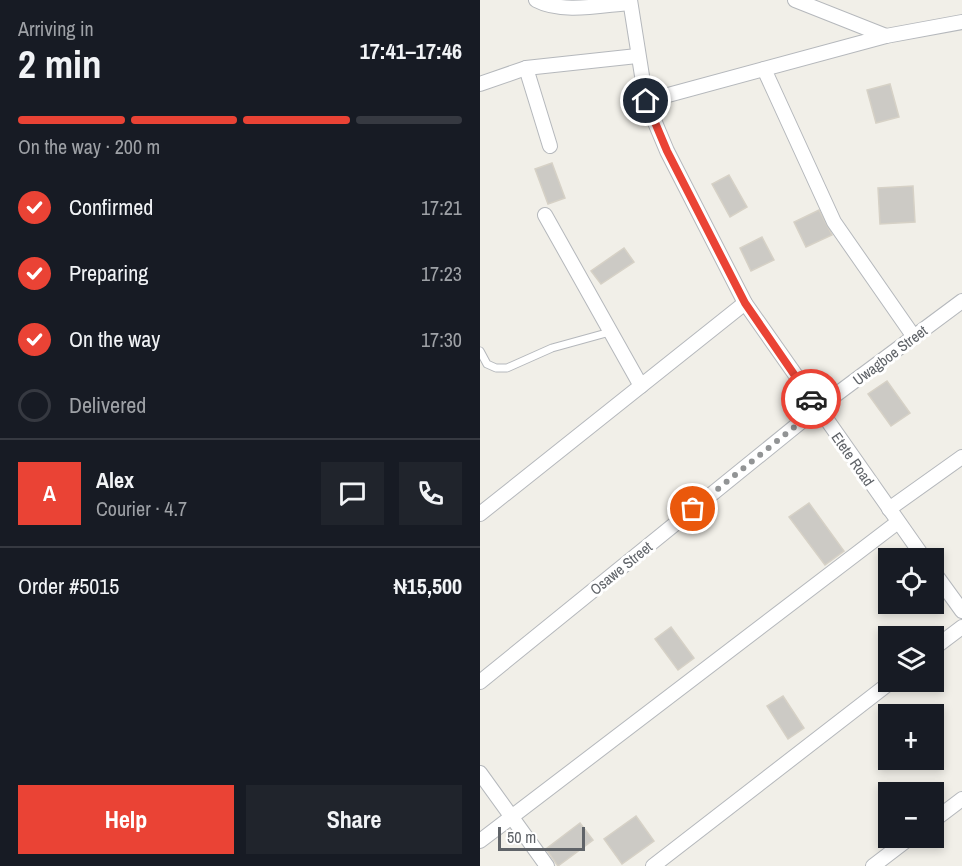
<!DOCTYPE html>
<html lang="en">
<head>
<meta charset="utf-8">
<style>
  :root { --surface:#171b24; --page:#20242c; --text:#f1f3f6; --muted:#9ea1a6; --line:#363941; --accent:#ea4335 }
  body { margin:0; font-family:"Archivo Narrow",sans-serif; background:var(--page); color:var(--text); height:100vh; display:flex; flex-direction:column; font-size:22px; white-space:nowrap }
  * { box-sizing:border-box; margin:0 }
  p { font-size:20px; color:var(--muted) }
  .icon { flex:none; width:33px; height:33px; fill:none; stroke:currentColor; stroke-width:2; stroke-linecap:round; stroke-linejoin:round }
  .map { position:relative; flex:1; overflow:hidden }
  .details { display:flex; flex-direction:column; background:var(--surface); width:480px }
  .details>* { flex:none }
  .tools { position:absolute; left:398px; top:548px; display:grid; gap:12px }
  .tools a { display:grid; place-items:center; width:66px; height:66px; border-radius:0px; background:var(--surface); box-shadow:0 3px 9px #0003; font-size:30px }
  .scale { position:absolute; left:18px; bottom:15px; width:87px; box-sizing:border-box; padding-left:6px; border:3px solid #5f6368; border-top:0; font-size:16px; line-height:21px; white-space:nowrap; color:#5f6368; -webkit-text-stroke:4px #fff; paint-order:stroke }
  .pin { position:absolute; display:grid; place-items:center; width:51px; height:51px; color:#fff; margin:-26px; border:3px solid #fff; border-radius:50%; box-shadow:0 2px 6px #0007 }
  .courier { position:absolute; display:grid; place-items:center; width:60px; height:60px; margin:-30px; border:4px solid #ea4335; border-radius:50%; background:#fff; color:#222; box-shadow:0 2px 8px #0007 }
  .overview em { font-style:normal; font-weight:700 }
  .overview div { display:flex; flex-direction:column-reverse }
  .overview { display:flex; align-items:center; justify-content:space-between; height:102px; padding:0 18px }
  h1 { font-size:39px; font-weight:700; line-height:45px }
  .bar { display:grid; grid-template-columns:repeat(4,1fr); gap:9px 6px; align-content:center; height:72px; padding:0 18px }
  .bar i { height:8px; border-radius:4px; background:var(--line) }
  .bar .active { background:var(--accent) }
  .bar p { grid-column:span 4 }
  .line { display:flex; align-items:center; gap:15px; padding:0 18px; border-top:2px solid var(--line) }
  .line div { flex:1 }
  .round { display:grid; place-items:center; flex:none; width:63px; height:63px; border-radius:0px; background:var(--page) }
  ol { padding:0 18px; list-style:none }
  li { display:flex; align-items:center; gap:18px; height:66px }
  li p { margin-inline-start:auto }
  li .icon { padding:6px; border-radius:50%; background:var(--accent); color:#fff; stroke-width:4 }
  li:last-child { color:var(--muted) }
  li i { width:33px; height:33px; border:3px solid var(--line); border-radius:50% }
  .button { display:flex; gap:12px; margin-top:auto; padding:12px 18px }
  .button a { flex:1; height:69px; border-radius:0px; background:var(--accent); color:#fff; font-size:24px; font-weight:700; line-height:69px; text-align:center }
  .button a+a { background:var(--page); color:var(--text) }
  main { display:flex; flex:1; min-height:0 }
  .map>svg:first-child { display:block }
  .building { fill:#cccac5; stroke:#d6d1c6; stroke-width:1.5 }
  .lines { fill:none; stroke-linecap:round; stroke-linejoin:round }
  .lane-casing { stroke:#b5b8bc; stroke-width:9 }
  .street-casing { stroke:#b5b8bc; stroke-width:16 }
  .lane { stroke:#fff; stroke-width:7 }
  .street { stroke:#fff; stroke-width:14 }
  .done { stroke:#929495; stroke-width:6; stroke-dasharray:0 10.8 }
  .route { stroke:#ea4335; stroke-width:8 }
  .labels { text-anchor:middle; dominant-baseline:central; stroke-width:6; stroke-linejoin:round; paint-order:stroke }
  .street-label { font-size:15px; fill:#5f6368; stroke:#fff }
</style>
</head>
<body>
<main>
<section class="details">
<div class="overview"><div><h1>2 min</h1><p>Arriving in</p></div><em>17:41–17:46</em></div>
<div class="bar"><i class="active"></i><i class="active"></i><i class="active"></i><i></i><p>On the way · 200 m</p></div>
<ol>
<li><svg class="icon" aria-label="check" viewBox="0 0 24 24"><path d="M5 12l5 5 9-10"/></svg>Confirmed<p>17:21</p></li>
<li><svg class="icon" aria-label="check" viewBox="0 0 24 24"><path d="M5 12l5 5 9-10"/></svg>Preparing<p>17:23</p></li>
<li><svg class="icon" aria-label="check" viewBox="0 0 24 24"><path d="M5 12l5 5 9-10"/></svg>On the way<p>17:30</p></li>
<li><i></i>Delivered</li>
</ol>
<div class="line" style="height:108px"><b class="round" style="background:var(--accent);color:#fff">A</b><div><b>Alex</b><p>Courier · 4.7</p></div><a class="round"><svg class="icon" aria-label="chat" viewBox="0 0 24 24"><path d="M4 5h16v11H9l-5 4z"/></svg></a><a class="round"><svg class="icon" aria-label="phone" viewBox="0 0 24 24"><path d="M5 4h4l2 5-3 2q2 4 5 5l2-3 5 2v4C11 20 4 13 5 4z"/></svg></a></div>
<div class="line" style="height:78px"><div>Order #5015</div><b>₦15,500</b></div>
<div class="button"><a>Help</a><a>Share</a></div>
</section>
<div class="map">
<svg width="482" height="866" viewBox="0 0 482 866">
  <rect width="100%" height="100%" fill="#f1efe8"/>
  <g class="building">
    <polygon points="410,84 419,117 396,123 387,90"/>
    <polygon points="72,163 85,198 68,204 55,169"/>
    <polygon points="249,175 267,207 250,217 232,184"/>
    <polygon points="433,186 435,222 400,224 398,188"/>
    <polygon points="339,210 352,235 326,247 314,222"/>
    <polygon points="282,237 294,260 271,271 260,248"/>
    <polygon points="144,248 154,262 121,284 111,271"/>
    <polygon points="407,381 430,413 411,426 388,394"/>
    <polygon points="329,503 364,551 345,565 309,517"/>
    <polygon points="191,627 214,658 198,670 175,639"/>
    <polygon points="303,696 324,728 308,739 287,706"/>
    <polygon points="156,816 174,841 142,864 124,839"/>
    <polygon points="100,823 113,840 78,866 66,849"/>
  </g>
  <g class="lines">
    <g class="lane-casing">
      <polyline id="lane" points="0,351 7,364 16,368 27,368 72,348 130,332"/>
    </g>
    <g class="street-casing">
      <g id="street">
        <path d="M 56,0 C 82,14 122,5 150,3"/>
        <polyline points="150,0 166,101 187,151 265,303 444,558"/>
        <polyline points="315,0 406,36"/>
        <polyline points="46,68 70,146"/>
        <polyline points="284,69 354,222 434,337"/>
        <polyline points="0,84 46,68 157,56"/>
        <polyline points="166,101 406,36 482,22"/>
        <polyline points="65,215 161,386"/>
        <polyline points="409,509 482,457"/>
        <polyline points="0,514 265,303"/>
        <polyline points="453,571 482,611"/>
        <polyline points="453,649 482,627"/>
        <polyline points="0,682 338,408 482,301"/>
        <polyline points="0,773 67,866"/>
        <polyline points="453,821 482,799"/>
        <polyline points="0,841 418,522"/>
        <polyline points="173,866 412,681"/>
        <polyline points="393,866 431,837"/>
      </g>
    </g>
    <use href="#lane" class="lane"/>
    <use href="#street" class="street"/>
  </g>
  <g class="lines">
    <polyline class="done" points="213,509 338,408 331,399"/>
    <polyline class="route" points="166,101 187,151 265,303 331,399"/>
  </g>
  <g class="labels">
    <g class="street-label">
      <text transform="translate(410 355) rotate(-37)">Uwagboe Street</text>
      <text transform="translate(373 459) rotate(55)">Etete Road</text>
      <text transform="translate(141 568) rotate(-39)">Osawe Street</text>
    </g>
  </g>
</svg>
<div class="tools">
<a><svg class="icon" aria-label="locate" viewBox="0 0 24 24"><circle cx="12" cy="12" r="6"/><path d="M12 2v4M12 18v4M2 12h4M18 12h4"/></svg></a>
<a><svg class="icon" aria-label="layers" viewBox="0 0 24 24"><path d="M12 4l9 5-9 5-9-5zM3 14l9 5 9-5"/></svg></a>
<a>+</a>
<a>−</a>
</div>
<div class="scale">50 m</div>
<div class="pin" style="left:213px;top:509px;background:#ea580c"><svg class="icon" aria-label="bag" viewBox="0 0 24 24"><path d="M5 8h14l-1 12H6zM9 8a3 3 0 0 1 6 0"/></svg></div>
<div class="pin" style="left:166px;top:101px;background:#1f2937"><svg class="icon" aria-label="home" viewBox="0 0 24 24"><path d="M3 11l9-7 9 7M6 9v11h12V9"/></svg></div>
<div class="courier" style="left:331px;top:399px"><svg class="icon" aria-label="car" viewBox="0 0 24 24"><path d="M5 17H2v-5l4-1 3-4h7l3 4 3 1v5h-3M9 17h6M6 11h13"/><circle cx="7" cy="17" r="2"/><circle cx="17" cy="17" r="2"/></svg></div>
</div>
</main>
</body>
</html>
